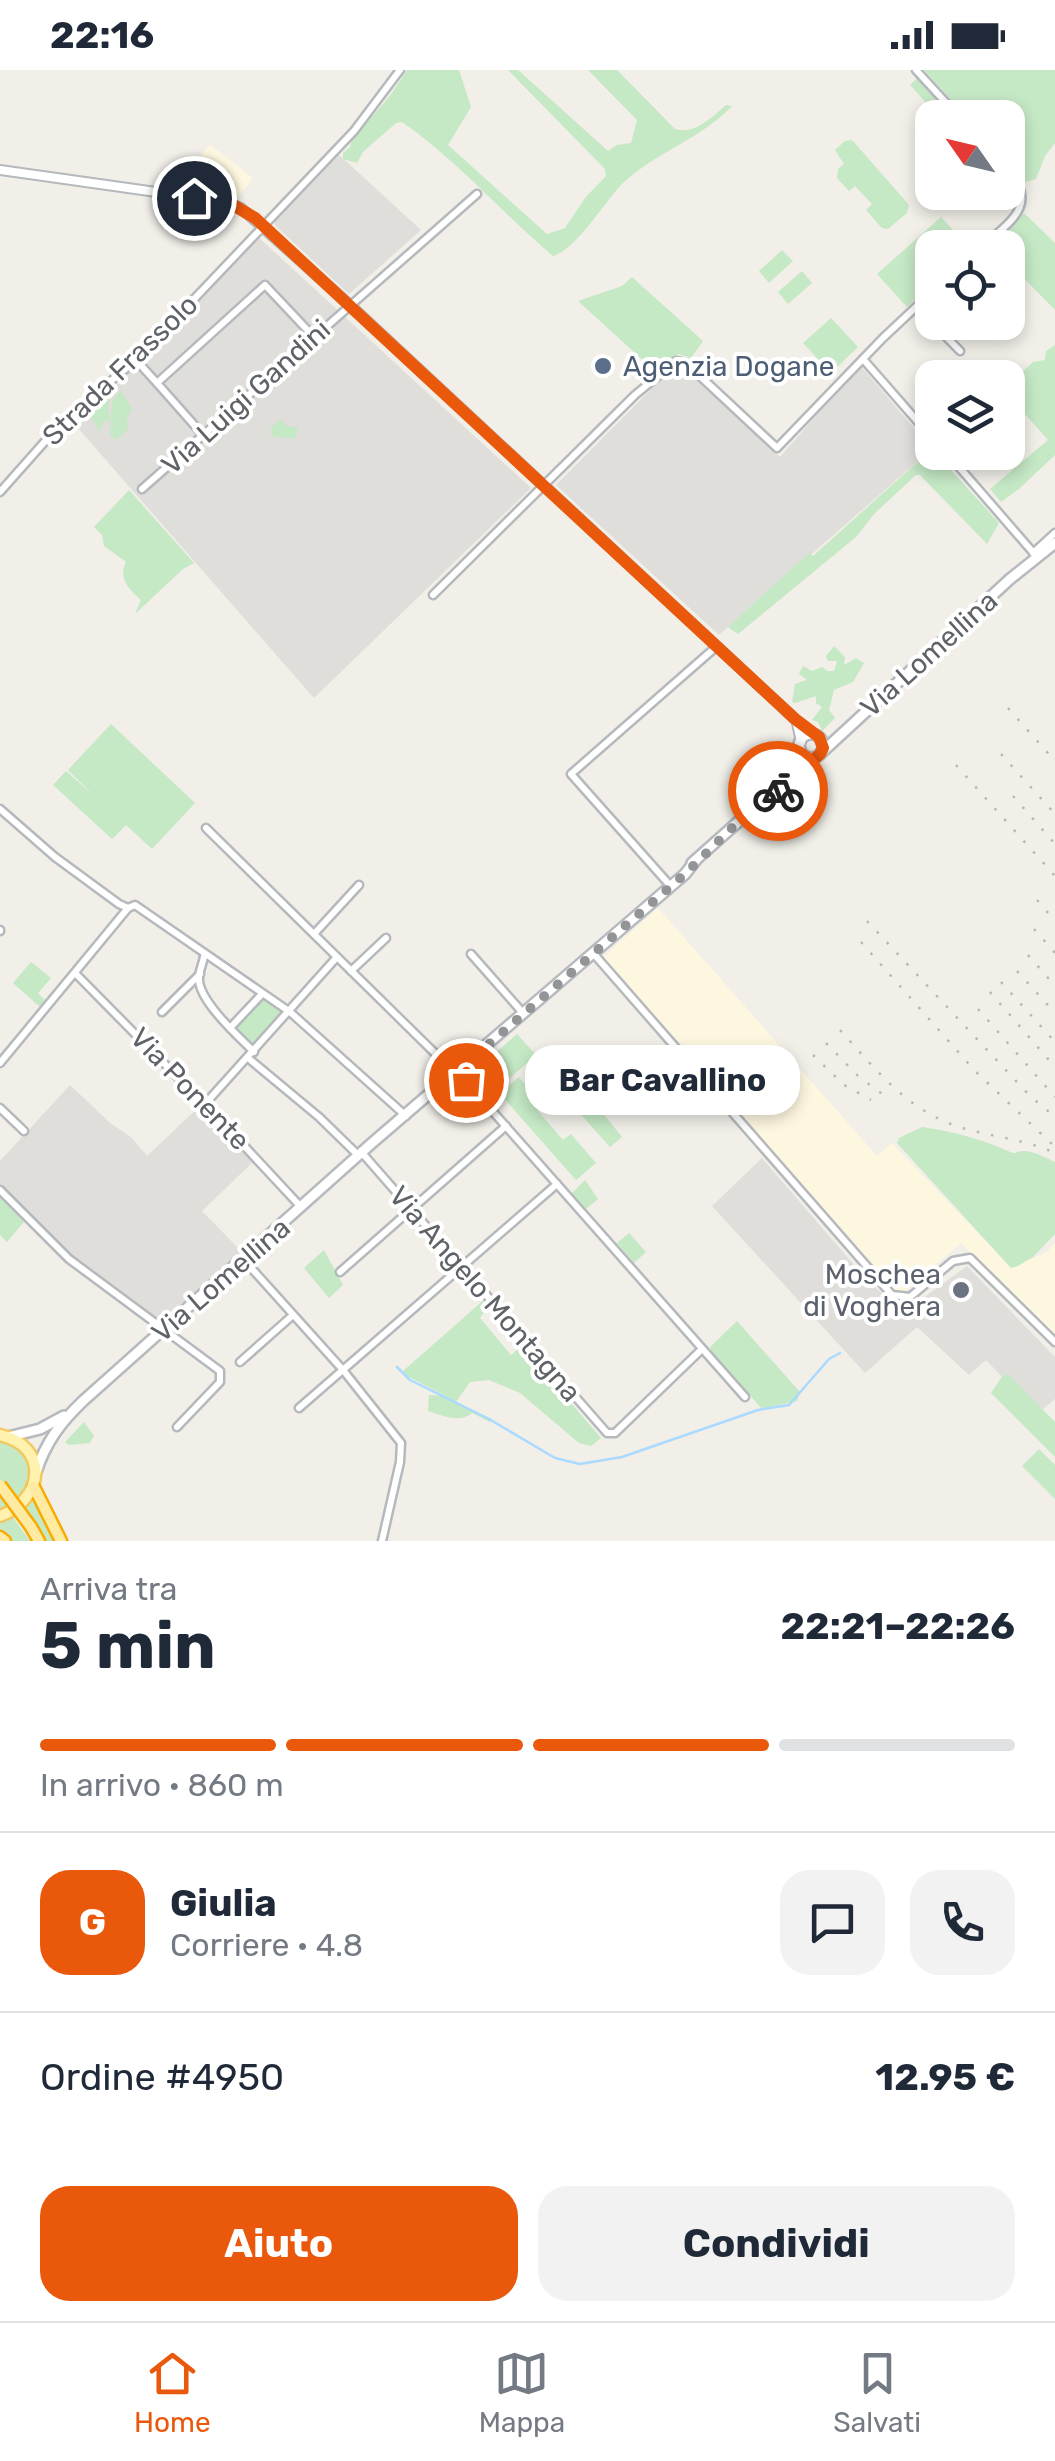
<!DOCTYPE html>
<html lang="it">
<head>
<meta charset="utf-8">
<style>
  :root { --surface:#fff; --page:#f2f2f3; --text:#1f2937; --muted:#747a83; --line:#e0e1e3; --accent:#ea580c }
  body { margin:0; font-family:Rubik,sans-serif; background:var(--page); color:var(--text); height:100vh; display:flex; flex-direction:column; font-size:38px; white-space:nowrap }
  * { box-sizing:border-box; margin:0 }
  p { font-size:32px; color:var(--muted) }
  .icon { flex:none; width:55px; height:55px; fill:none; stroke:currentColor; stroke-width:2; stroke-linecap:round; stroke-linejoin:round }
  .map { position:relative; height:1471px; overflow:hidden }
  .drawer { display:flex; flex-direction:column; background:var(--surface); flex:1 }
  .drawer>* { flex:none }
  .needle { width:65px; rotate:304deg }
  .controls { position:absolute; left:915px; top:30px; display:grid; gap:20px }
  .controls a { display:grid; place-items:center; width:110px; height:110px; border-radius:20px; background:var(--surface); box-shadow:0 5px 15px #0003; font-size:50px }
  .pin { position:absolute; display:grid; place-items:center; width:85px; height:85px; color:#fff; margin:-42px; border:5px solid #fff; border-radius:50%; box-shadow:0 2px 10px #0007 }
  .courier { position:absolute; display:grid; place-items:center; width:100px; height:100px; margin:-50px; border:8px solid #ea580c; border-radius:50%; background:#fff; color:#222; box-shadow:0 2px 12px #0007 }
  .bubble { position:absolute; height:70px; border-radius:30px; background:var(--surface); box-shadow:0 5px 15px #0003; font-size:32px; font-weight:700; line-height:70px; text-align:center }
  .headline em { font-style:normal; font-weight:700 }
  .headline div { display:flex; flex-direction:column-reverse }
  .headline { display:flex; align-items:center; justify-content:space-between; height:170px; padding:0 40px }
  h1 { font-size:65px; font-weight:700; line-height:75px }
  .bar { display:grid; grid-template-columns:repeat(4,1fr); gap:15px 10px; align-content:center; height:120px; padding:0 40px }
  .bar i { height:12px; border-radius:8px; background:var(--line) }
  .bar .current { background:var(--accent) }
  .bar p { grid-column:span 4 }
  .line { display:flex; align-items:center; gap:25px; padding:0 40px; border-top:2px solid var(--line) }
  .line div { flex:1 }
  .round { display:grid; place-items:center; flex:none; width:105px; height:105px; border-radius:30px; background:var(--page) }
  .cta { display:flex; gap:20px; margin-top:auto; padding:20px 40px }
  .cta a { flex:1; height:115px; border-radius:30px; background:var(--accent); color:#fff; font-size:40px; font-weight:700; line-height:115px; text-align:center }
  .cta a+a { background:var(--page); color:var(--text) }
  .status { display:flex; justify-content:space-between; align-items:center; height:70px; padding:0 50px; background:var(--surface); direction:ltr }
  .status svg { height:28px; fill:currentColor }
  .dock { display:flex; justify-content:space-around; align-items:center; height:140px; border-top:2px solid var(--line); background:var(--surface); font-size:28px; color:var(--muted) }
  .dock a { display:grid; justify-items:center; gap:5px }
  .dock .current { color:var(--accent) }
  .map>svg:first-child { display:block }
  .commercial { fill:#fef7e0 }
  .industrial { fill:#e0deda }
  .green { fill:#c5e8c5 }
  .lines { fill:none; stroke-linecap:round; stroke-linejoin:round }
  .stream { stroke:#aadaff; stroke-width:2.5 }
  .minor-casing { stroke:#b5b8bc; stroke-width:11 }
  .tertiary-casing { stroke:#b5b8bc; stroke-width:12 }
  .secondary-casing { stroke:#b6babf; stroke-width:14 }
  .primary-casing { stroke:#f2c960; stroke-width:15 }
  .trunk-casing { stroke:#f9ab00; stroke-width:15 }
  .minor { stroke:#fff; stroke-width:6 }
  .tertiary { stroke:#fff; stroke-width:8 }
  .secondary { stroke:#fff; stroke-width:9 }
  .primary { stroke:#fff2af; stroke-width:10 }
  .trunk { stroke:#feeaa1; stroke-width:10 }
  .rail { stroke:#b6b7b8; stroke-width:2.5; stroke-dasharray:2.5 12; stroke-linecap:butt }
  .trunk-bridge-casing { stroke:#f9ab00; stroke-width:15; stroke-linecap:butt }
  .trunk-bridge { stroke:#feeaa1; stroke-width:10 }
  .done { stroke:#929495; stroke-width:10; stroke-dasharray:0 18 }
  .route { stroke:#ea580c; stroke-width:12 }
  .service-dot { fill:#5c6f8a; stroke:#fff; stroke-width:4 }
  .worship-dot { fill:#6b7280; stroke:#fff; stroke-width:4 }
  .labels { text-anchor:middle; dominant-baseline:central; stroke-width:8; stroke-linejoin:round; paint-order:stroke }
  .service-label { font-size:28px; fill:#4e5e75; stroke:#fff; text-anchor:start }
  .street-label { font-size:28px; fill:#5f6368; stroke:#fff }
  .worship-label { font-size:28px; fill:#5b616d; stroke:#fff; text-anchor:end }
</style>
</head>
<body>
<div class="status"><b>22:16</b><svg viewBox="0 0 49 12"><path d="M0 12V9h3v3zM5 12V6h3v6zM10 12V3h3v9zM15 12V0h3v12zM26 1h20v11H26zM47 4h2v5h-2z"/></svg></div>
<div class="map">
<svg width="1055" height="1471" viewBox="0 0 1055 1471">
  <rect width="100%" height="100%" fill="#f1efe8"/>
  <g class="commercial">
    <polygon points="210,75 253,108 236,130 210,126 188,106 187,102"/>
    <polygon points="658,838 877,1086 892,1073 1011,1198 1047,1182 1055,1173 1055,1272 961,1173 904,1222 893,1220 602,888"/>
  </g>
  <g class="industrial">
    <polygon points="338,84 421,160 349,224 275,155 275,146"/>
    <polygon points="257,166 531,418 314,628 77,357"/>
    <polygon points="860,295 932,379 719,565 556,415 674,296 683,296 780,387"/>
    <polygon points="70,1015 110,1053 131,1067 147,1086 202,1034 255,1090 202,1141 241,1181 167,1246 156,1248 92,1204 43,1162 0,1116 0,1091"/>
    <polygon points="762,1088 867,1210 904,1242 967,1196 1055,1287 1055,1329 1037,1344 986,1290 969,1305 917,1257 865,1303 712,1136"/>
  </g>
  <g class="green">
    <path d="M 407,0 L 459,0 L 471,37 L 448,75 L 547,164 L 565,158 L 585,128 L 606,106 L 605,99 L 508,0 L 518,0 L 608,81 L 617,75 L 631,73 L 637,50 L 588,0 L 617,0 L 675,59 C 695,65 712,47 726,35 L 732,36 C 701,69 656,82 623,113 C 604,132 577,179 553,186 C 501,142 457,90 402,52 L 396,53 L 363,82 L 357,93 L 343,89 L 343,83 L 350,77 L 352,69 L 389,27 Z"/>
    <polygon points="924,0 1055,0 1055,73 1045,86 1036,109 1026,112 1008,92 1008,48 967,47"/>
    <polygon points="917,8 953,47 939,47 910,15"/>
    <polygon points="852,70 909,135 907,143 888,159 882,158 866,140 872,134 855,116 849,121 837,108 838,99 844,94 835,80 845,71"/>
    <polygon points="1024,143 1055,173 1055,240 1008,192 1008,178 991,177"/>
    <polygon points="941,147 969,177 932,178 932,214 907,237 877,204"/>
    <polygon points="782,180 793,191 769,213 759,201"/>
    <polygon points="802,201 812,213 788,234 778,222"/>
    <polygon points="632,207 703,271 691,288 678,284 656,302 578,231 622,216"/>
    <polygon points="831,248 858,277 831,303 803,273"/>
    <polygon points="1055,275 1055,385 1020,418 1001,432 990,419 1048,370 1015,333 1008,339 1008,316 1033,292 1045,290 1046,281"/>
    <polygon points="109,318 114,321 108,335 110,350 104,352 99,362 91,345 82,344"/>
    <polygon points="121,320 132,339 127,348 128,359 116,370 110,365 112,331"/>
    <polygon points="281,349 287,356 298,358 295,369 271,366 271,358"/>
    <polygon points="932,379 999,453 987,474 920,405 916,405 875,443 856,467 738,564 728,557 809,483 813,486"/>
    <path d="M 129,420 L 194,493 L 183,499 L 135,544 L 141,530 C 129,519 118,509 126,492 L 104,476 L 102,465 L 94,457 Z"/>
    <polygon points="834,576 845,587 844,595 856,588 864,593 853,612 834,620 829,640 835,648 822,661 818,652 812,650 822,637 816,633 816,626 795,633 792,632 795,614 807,610 799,604 803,596 812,601 822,597 827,601 834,601 837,591 828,591 826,586"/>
    <polygon points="111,654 195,733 152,779 126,755 112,769 53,715 66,701 94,726 68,700"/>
    <polygon points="31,892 51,908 38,923 45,930 40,937 13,913"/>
    <polygon points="261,928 284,943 253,977 233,958"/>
    <polygon points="517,964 536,985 547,976 564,996 573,990 598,1020 590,1027 622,1067 610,1077 575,1038 566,1034 565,1025 533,988 510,1008 491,987"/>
    <polygon points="519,1007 543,1035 538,1041 563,1070 571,1064 596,1093 576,1110 500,1024"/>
    <path d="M 922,1057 C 951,1061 982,1069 1008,1081 C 1019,1086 1013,1081 1024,1081 C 1034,1081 1046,1088 1055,1092 L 1055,1164 L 1033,1187 L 1018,1196 L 1011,1198 L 897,1073 L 899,1068 Z"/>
    <polygon points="585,1110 598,1129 586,1139 572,1123"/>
    <polygon points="0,1126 24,1152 7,1172 0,1165"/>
    <polygon points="629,1163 646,1182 634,1193 617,1173"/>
    <polygon points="324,1180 343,1215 329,1228 304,1198"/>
    <path d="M 485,1229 L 490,1234 L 480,1248 L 511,1285 L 522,1276 L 601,1368 L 591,1376 L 579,1373 L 520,1323 L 489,1310 L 470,1312 L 456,1332 L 492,1349 L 490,1352 L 472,1343 C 459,1354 442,1345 428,1341 L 429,1325 L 445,1326 L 407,1306 L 403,1301 Z"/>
    <polygon points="737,1251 800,1322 797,1331 762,1339 711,1281 710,1277"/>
    <polygon points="1003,1305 1009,1305 1055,1352 1055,1387 991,1323"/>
    <polygon points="84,1352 94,1366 90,1373 68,1375 65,1372"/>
    <path d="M 0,1369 C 27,1378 34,1396 27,1422 L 0,1442 Z"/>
    <polygon points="1039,1379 1055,1395 1055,1429 1022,1396"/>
    <polygon points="34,1425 58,1471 44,1471 23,1438"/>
    <polygon points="12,1446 30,1471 12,1471 0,1464 0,1450"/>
  </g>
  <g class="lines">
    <polyline class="stream" points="397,1297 410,1310 489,1349 555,1388 580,1394 622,1387 758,1340 789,1335 829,1289 840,1283"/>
    <g class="minor-casing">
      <g id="minor">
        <polyline points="916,0 960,48"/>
        <path d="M 981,178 C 1009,152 1040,136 1008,99"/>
        <polyline points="917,237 960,281"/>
        <polyline points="863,289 932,368"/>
        <polyline points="136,290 157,313"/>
        <polyline points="203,365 157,313 265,215 313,266"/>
        <polyline points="946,382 1037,487"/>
        <polyline points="142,419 477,124"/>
        <polyline points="0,422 63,351 136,290 354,61 400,0"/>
        <polyline points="1033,483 1055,463"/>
        <polyline points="433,525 635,325 676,291 686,293 777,378 883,268 932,222"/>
        <polyline points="0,739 55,787 119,834 128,838 135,835 290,942 406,1046"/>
        <polyline points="206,758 454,1002"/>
        <polyline points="667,812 571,704 717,576"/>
        <polyline points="0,860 0,861"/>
        <polyline points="314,864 359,815"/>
        <polyline points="593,883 892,1225 910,1227 953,1191 970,1188 1055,1272"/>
        <polyline points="471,884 523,943"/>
        <path d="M 204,886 C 203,894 198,903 199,910 C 200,932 239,967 254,982"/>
        <polyline points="351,901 386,868"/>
        <polyline points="75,903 220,1050 301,1137"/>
        <polyline points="162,942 200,904"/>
        <polyline points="230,958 262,924"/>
        <polyline points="248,988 319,1047 359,1086"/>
        <polyline points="0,993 128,838"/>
        <polyline points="457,1001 745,1327"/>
        <polyline points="205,1034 337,887"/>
        <polyline points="0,1038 24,1061"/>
        <polyline points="363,1084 607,1363 615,1363 702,1279"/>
        <polyline points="0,1120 69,1189 220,1301 220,1312 177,1357"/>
        <polyline points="244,1190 343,1300 401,1373 400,1392 382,1471"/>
        <polyline points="340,1202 506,1056"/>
        <polyline points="240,1292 293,1245"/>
        <polyline points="299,1338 557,1114"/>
      </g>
    </g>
    <g class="tertiary-casing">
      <g id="tertiary">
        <polyline points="0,100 227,132 241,138 350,235 795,649 817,666"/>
        <polyline points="797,653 801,672"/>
      </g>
    </g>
    <g class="secondary-casing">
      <g id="secondary">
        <circle cx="811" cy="676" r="12"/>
        <polyline points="820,684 1010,509 1055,473"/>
        <polyline points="692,793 783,712 798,694 800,679"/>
        <polyline points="8,1367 40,1359 64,1346"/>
        <path d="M 36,1402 C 46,1372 60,1353 83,1331 L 372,1073 L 685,804 L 696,790"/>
      </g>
    </g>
    <g class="primary-casing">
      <path id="primary" d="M 0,1365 C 50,1376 44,1430 0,1446"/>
    </g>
    <g class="trunk-casing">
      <g id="trunk">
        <polyline points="34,1417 61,1471"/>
        <polyline points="31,1457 39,1471"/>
        <polyline points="0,1467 5,1471"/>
      </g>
    </g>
    <use href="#minor" class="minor"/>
    <use href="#tertiary" class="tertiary"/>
    <use href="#secondary" class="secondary"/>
    <use href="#primary" class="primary"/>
    <use href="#trunk" class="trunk"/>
    <g class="rail">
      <polyline points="1008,638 1055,691"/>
      <polyline points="1001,684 1055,744"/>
      <polyline points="956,695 1055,806"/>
      <polyline points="1013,726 1055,774"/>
      <polyline points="1037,830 1055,851"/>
      <polyline points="867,851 1030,1026 1055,1047"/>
      <polyline points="1034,859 1055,883"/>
      <polyline points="861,872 975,1001 1055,1077"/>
      <polyline points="1028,885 1055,916"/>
      <polyline points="1017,901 1055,943"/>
      <polyline points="1001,912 1055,972"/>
      <polyline points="990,922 1055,997"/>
      <polyline points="978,939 1055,1027"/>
      <path d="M 840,960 C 877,1001 910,1044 966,1059 C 995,1067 1027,1070 1055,1083"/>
      <polyline points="826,973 858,1006 889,1029"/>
      <polyline points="813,985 844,1015 871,1030"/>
    </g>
    <g class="trunk-bridge-casing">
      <polyline id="trunk-bridge" points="0,1415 31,1457"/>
    </g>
    <use href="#trunk-bridge" class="trunk-bridge"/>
  </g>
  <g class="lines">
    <polyline class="done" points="466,1010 458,1001 685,804 736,754 778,721"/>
    <polyline class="route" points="194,128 228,132 255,148 795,649 819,667 823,678 820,684 778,721"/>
  </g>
  <circle class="service-dot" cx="603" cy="296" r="10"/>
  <circle class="worship-dot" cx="961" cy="1220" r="10"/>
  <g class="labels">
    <g class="service-label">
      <text x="623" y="296">Agenzia Dogane</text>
    </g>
    <g class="street-label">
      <text transform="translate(120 300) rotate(-44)">Strada Frassolo</text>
      <text transform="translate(246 327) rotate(-42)">Via Luigi Gandini</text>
      <text transform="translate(929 584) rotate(-42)">Via Lomellina</text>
      <text transform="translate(190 1019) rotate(46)">Via Ponente</text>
      <text transform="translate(221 1210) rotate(-41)">Via Lomellina</text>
      <text transform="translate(485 1224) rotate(49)">Via Angelo Montagna</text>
    </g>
    <g class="worship-label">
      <text x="941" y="1204">Moschea<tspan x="941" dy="32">di Voghera</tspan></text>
    </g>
  </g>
</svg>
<div class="controls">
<a><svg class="needle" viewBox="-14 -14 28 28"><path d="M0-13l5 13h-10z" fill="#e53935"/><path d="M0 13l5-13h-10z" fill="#747a83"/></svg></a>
<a><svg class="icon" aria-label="locate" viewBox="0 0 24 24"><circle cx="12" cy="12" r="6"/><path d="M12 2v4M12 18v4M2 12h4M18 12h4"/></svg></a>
<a><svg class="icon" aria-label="layers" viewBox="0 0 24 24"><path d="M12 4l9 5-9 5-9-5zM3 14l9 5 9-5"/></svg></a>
</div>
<div class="pin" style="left:466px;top:1010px;background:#ea580c"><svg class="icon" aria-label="bag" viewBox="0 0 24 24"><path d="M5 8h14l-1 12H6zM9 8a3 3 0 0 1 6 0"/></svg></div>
<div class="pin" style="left:194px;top:128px;background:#1f2937"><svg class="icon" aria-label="home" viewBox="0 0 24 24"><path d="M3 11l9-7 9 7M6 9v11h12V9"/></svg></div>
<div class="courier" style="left:778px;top:721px"><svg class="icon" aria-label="bike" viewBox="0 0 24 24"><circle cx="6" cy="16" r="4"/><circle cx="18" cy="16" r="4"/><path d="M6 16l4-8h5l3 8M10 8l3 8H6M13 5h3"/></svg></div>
<div class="bubble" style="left:525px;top:975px;width:275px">Bar Cavallino</div>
</div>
<section class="drawer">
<div class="headline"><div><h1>5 min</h1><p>Arriva tra</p></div><em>22:21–22:26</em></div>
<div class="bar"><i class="current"></i><i class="current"></i><i class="current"></i><i></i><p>In arrivo · 860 m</p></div>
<div class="line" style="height:180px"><b class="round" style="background:var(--accent);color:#fff">G</b><div><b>Giulia</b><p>Corriere · 4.8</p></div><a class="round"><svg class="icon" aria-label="chat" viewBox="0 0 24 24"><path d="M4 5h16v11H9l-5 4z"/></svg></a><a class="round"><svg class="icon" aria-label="phone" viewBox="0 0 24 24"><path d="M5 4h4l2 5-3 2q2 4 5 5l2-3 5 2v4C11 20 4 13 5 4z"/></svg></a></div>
<div class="line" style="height:130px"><div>Ordine #4950</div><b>12.95 €</b></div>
<div class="cta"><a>Aiuto</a><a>Condividi</a></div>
</section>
<nav class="dock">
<a class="current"><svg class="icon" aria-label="home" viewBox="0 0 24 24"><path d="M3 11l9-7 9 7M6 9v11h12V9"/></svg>Home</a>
<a><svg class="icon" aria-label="map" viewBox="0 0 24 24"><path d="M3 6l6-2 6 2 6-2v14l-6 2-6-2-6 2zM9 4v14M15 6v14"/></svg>Mappa</a>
<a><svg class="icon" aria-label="saved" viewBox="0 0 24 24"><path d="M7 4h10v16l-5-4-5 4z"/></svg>Salvati</a>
</nav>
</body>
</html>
